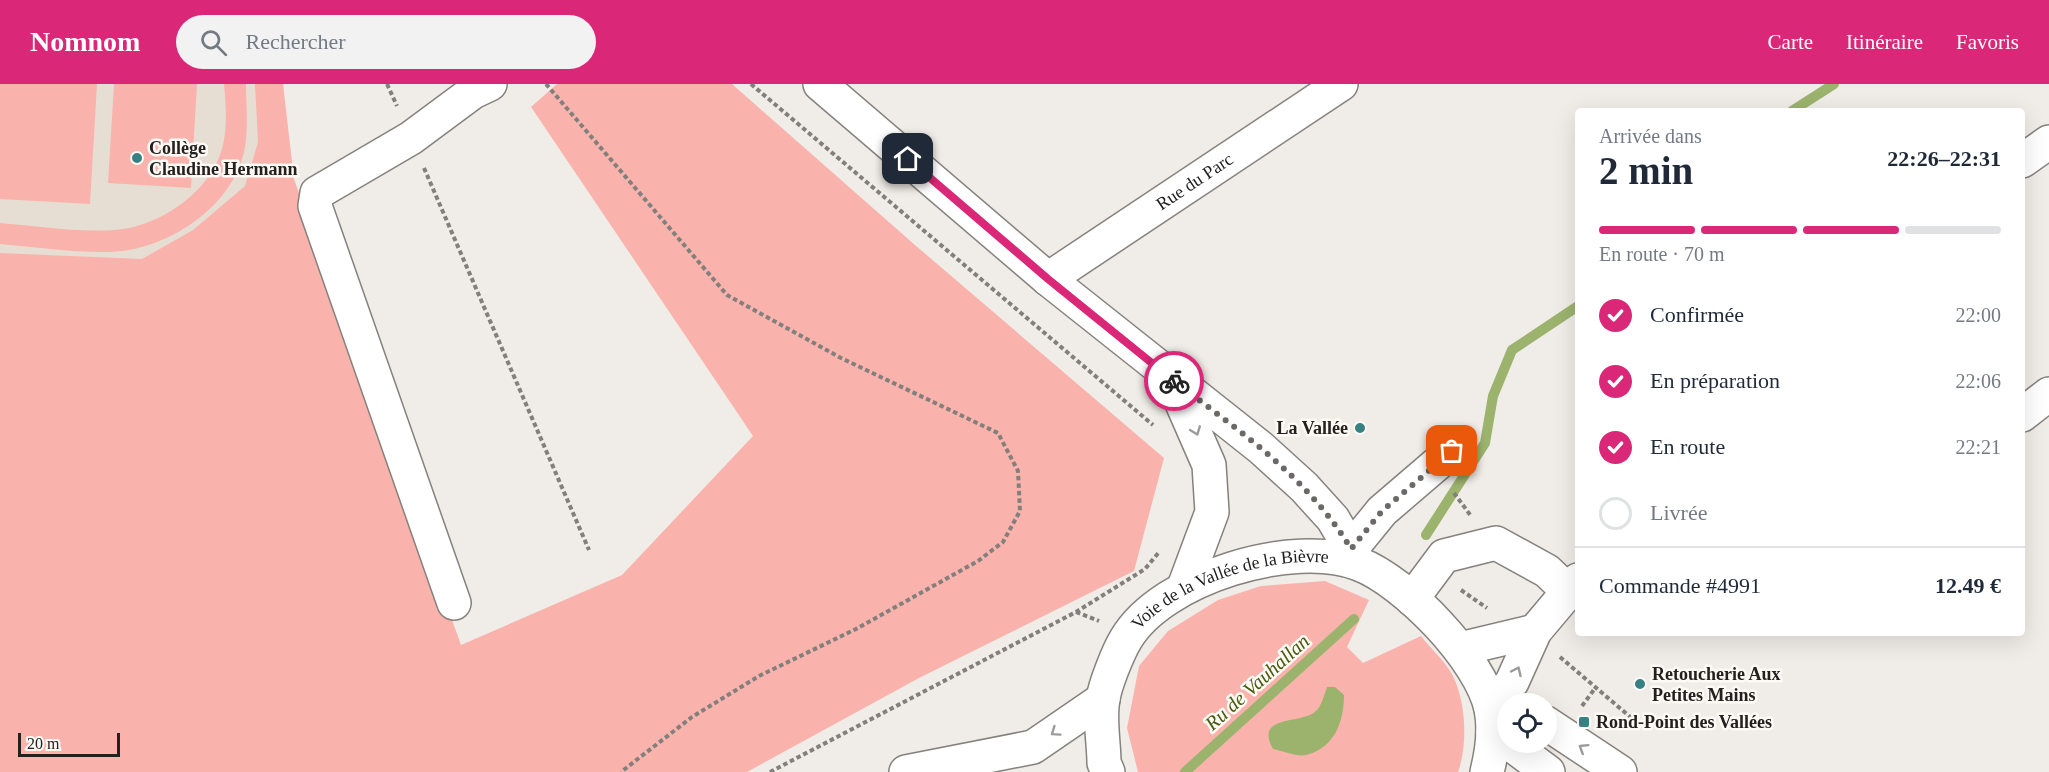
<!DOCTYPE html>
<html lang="fr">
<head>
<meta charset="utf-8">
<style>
  :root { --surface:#fff; --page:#f2f2f3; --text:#1f2937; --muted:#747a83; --line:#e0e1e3; --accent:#db2777 }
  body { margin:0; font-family:"Times New Roman",serif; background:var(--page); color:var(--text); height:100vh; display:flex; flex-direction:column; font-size:22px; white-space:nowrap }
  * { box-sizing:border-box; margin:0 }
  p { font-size:20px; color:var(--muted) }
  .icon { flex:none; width:33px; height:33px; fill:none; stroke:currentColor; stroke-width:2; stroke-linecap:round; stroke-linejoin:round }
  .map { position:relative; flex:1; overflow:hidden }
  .side { position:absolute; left:1575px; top:24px; width:450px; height:528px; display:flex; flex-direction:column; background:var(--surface); border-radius:6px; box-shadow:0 6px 24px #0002 }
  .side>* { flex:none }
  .buttons { position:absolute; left:1497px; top:609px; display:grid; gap:12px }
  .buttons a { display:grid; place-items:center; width:60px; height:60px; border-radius:50%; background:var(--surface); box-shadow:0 6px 24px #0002; font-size:30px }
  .scale { position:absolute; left:18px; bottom:15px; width:102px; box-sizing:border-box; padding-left:6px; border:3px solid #232120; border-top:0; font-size:16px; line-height:21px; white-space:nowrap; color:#232120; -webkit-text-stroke:4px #fdf9f4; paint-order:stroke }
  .pin { position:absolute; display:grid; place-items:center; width:51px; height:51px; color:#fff; margin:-26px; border-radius:12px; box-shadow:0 3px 9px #0006 }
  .courier { position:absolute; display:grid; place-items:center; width:60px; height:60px; margin:-30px; border:4px solid #db2777; border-radius:50%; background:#fff; color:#222; box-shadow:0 2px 8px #0007 }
  .headline em { font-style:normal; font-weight:700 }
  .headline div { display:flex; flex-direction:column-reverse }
  .headline { display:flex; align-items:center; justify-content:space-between; height:102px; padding:0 24px }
  h1 { font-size:39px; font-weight:700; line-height:45px }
  .bar { display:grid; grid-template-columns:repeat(4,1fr); gap:9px 6px; align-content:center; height:72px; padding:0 24px }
  .bar i { height:8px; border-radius:4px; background:var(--line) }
  .bar .on { background:var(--accent) }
  .bar p { grid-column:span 4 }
  .line { display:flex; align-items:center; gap:15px; padding:0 24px; border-top:2px solid var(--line) }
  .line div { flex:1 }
  ol { padding:0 24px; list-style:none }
  li { display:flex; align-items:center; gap:18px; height:66px }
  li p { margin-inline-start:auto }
  li .icon { padding:6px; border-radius:50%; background:var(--accent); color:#fff; stroke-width:4 }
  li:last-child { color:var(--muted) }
  li i { width:33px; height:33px; border:3px solid var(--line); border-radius:50% }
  header { display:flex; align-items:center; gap:36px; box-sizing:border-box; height:84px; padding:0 30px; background:var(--accent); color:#fff }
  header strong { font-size:28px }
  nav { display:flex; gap:33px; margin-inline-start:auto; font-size:21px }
  .search { width:420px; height:54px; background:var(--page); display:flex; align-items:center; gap:15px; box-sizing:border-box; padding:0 21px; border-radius:33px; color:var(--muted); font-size:22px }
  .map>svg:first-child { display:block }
  .built { fill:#e7ded3 }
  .green { fill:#fab3ac }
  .water { fill:#9cb36e }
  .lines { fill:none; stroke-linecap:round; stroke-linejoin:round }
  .stream { stroke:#9cb36e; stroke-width:10 }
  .minor-casing { stroke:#85827e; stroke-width:36 }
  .major-casing { stroke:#85827e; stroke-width:36 }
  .path { stroke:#827f7c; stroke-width:4; stroke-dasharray:4.5 3; stroke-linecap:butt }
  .minor { stroke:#fff; stroke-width:33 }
  .major { stroke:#fff; stroke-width:33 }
  .oneway { stroke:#9c9b9b }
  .done { stroke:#6b6866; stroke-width:6; stroke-dasharray:0 10.8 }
  .route { stroke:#db2777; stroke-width:8 }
  .poi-dot { fill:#388183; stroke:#fdf9f4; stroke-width:2 }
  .labels { text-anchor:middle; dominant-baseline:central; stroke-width:5; stroke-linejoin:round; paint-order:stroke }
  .poi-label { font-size:18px; font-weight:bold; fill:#232120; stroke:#fdf9f4; text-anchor:start }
  .street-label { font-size:18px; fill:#232120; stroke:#fdf9f4 }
  .water-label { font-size:20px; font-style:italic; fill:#465b0e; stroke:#fdf9f4 }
</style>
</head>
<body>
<header>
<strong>Nomnom</strong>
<div class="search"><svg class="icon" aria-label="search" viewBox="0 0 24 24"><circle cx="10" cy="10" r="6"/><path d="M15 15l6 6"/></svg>Rechercher</div>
<nav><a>Carte</a><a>Itinéraire</a><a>Favoris</a></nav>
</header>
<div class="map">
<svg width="2049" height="688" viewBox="0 0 2049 688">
  <rect width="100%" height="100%" fill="#f0ece7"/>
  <polygon class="built" points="0,0 273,0 273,149 0,262"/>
  <g class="green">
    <polygon points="0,0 97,0 90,120 0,115"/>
    <polygon points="114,0 197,0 191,104 108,99"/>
    <path d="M 224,0 L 246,0 C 246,22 249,46 244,68 C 231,125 165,167 109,168 C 74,169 36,163 0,160 L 0,139 C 37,142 93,151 129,144 C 167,136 208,107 221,68 C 228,47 226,22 224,0 Z"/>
    <polygon points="255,0 283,0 294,95 461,561 622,491 753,352 531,23 557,0 732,0 915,161 1164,374 1134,487 919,594 747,688 0,688 0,169 142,175 193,146 245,102 258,58"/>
    <path d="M 1325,497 L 1369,516 L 1347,563 L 1363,579 L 1421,552 C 1431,565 1446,578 1453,592 C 1466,619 1468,660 1458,688 L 1138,688 L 1127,644 L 1139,582 L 1168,547 L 1218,516 L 1261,502 Z"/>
  </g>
  <path class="water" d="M 1327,603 L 1335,603 L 1344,611 C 1344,637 1335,664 1306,671 C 1297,673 1283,667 1273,665 C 1254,631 1300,640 1315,628 C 1322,622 1324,611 1327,603 Z"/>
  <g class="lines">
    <g class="stream">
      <polyline points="1792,27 1834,0"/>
      <polyline points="1426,451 1485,359 1493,312 1512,266 1578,222"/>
      <polyline points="1185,688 1354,535"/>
    </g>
    <g class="minor-casing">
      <g id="minor">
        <polyline points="2022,77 2049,58"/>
        <path id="s1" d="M 1048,195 L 1341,0"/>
        <polyline points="2022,331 2049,310"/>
        <polyline points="1351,465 1382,427 1452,367"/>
        <polyline points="1412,515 1444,472 1496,459 1547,487 1568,507"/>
        <polyline points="454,519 315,122 317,109 411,54 473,8 490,0"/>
        <polyline points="1460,565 1535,547"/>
        <polyline points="1491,624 1512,598 1535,547 1578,496"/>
        <polyline points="1546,639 1620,688"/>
      </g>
    </g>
    <g class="major-casing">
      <g id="major">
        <polyline points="820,0 1048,195 1261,364 1304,403 1333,435 1359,480"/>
        <polyline points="1174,301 1209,381 1212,428 1184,503"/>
        <polyline points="1493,647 1548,688"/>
        <polyline points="906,688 1033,663 1103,615"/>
        <path id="s2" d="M 1108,688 L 1104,679 C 1104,659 1099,635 1103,615 C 1105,601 1118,568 1126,555 C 1162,494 1294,454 1359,480 C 1406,498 1481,576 1491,625 C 1495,645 1492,668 1487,688"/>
      </g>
    </g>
    <g class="path">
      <polyline points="387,0 397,22"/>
      <polyline points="546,0 727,211 841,274 998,349 1018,387 1020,427 1003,458 978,477 856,545 759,592 692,633 621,688"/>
      <polyline points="751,0 1153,341"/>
      <polyline points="424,84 589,466"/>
      <polyline points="1454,409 1471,432"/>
      <polyline points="1461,506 1487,524"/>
      <polyline points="1076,528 1099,537"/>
      <polyline points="1560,573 1635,637"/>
      <polyline points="1582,622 1596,603"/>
      <polyline points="770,688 1076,528 1145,485 1160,467"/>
    </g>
    <use href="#minor" class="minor"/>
    <use href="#major" class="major"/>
  </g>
  <defs><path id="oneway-chevron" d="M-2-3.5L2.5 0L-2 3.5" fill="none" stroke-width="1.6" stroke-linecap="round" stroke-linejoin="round" transform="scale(1.5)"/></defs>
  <g class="oneway">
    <use href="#oneway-chevron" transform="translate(1196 347) rotate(69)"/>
    <use href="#oneway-chevron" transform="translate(1517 587) rotate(-65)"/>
    <use href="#oneway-chevron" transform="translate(1055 648) rotate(145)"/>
    <use href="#oneway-chevron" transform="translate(1583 664) rotate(-148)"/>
  </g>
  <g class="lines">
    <path class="done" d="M 1174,297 C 1239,347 1308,393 1351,465 L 1382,427 L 1452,367"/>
    <polyline class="route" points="908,75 1048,195 1174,297"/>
  </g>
  <g class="poi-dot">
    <circle cx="137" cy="74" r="6"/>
    <circle cx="1360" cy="344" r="6"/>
    <circle cx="1640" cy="600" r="6"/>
    <rect x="1578" y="632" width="12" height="12" rx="3"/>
  </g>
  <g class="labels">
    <g class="poi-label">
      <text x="149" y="64">Collège<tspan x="149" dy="21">Claudine Hermann</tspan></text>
      <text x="1348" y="344" text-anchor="end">La Vallée</text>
      <text x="1652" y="590">Retoucherie Aux<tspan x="1652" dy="21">Petites Mains</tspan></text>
      <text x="1596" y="638">Rond-Point des Vallées</text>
    </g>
    <g class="street-label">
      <text stroke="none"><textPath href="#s1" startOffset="176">Rue du Parc</textPath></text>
      <text stroke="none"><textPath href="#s2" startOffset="260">Voie de la Vallée de la Bièvre</textPath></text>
    </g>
    <g class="water-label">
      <text transform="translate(1257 598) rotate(-42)">Ru de Vauhallan</text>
    </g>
  </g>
</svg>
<div class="buttons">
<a><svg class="icon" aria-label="locate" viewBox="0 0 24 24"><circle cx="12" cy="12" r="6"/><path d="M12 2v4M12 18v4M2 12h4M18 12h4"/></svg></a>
</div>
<div class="scale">20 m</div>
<div class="pin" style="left:1452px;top:367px;background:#ea580c"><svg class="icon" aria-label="bag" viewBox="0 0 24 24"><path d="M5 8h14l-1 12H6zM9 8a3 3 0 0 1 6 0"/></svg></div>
<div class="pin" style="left:908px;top:75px;background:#1f2937"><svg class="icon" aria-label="home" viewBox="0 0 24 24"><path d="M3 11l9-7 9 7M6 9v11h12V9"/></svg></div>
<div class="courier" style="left:1174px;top:297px"><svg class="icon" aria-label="bike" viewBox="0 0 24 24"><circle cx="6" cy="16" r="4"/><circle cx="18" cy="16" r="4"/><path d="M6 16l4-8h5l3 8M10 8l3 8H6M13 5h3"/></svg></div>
<section class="side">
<div class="headline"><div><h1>2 min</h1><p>Arrivée dans</p></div><em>22:26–22:31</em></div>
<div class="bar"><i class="on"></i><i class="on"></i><i class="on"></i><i></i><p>En route · 70 m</p></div>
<ol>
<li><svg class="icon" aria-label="check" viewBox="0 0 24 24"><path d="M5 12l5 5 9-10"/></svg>Confirmée<p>22:00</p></li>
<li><svg class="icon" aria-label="check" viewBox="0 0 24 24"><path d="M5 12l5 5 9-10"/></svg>En préparation<p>22:06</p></li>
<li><svg class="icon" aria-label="check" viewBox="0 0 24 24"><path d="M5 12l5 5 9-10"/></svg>En route<p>22:21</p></li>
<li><i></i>Livrée</li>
</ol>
<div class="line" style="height:78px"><div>Commande #4991</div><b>12.49 €</b></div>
</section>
</div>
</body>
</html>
